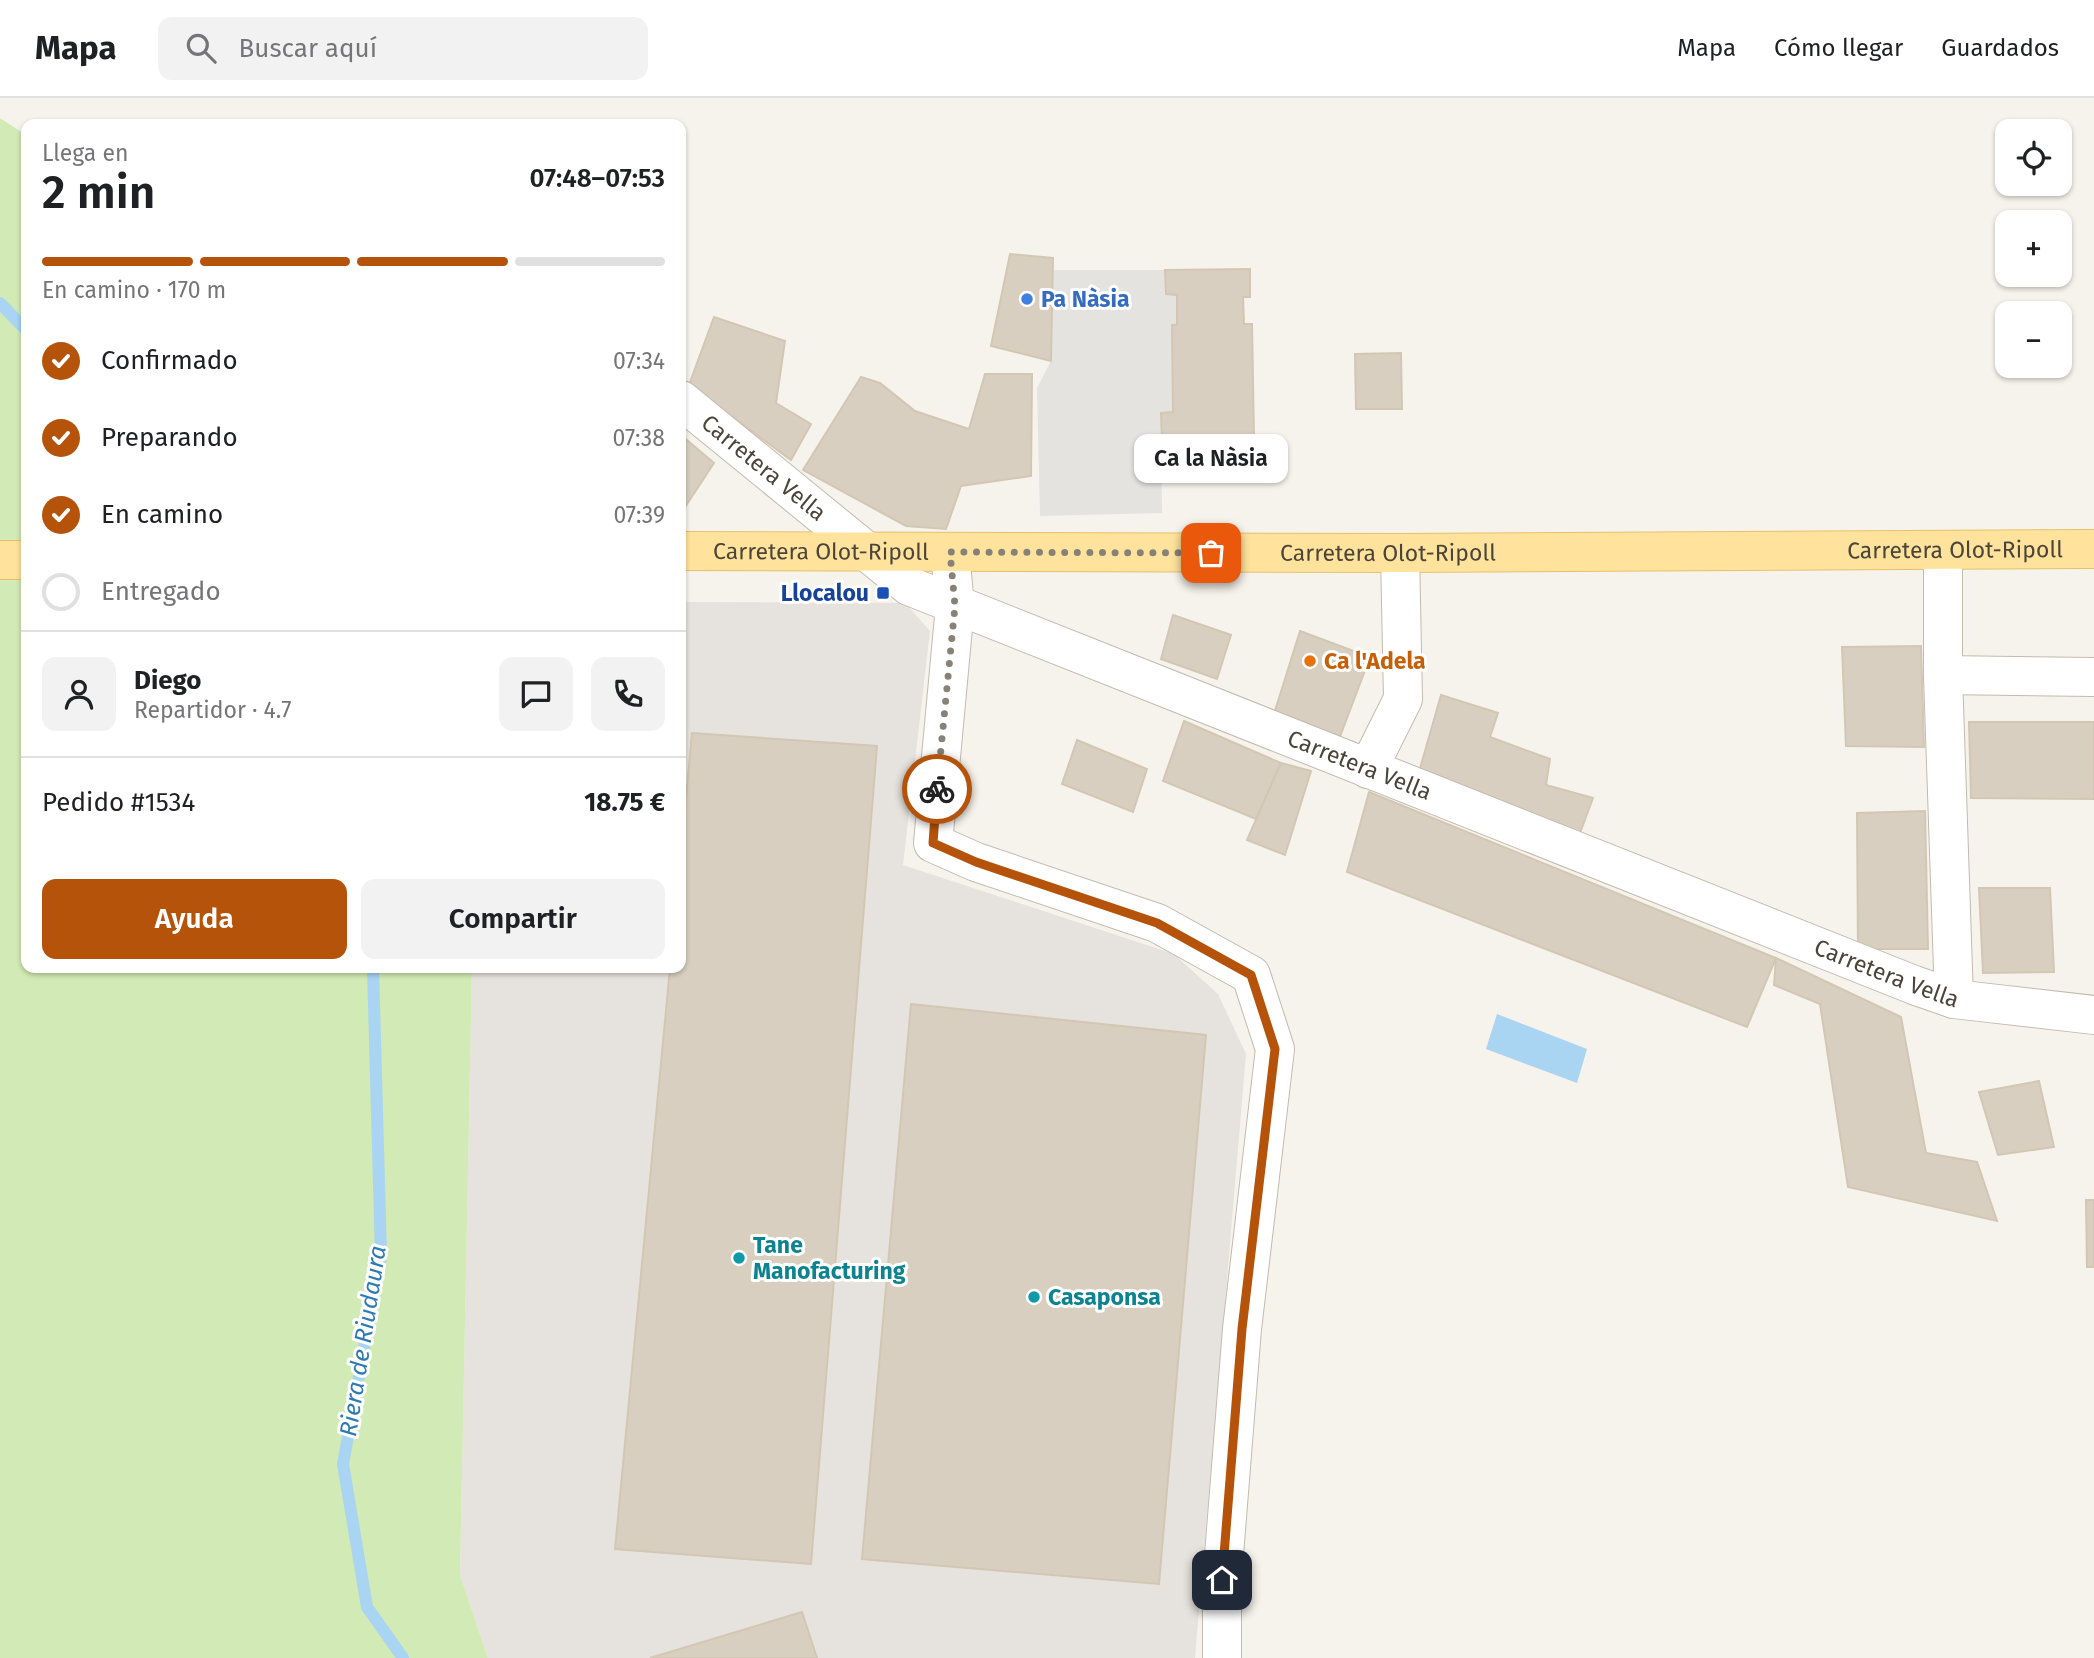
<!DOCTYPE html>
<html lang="es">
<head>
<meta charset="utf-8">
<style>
  :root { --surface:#fff; --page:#f2f2f2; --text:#202124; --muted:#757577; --line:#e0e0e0; --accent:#b45309 }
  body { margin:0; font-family:"Fira Sans",sans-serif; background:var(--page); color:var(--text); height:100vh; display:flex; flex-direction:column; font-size:26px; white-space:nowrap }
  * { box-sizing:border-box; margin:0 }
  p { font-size:23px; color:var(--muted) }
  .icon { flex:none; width:38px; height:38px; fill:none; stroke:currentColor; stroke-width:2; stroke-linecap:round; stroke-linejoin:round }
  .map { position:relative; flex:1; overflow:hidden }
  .drawer { position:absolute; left:21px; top:21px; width:665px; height:854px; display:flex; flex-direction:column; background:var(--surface); border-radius:14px; box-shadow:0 2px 5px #0004 }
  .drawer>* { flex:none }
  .buttons { position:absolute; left:1995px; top:21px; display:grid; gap:14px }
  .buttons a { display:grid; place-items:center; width:77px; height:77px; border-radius:14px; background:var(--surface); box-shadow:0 2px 5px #0004; font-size:35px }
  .pin { position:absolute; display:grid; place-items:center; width:60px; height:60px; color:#fff; margin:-30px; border-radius:14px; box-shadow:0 4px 10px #0006 }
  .courier { position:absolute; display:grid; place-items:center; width:70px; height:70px; margin:-35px; border:5px solid #b45309; border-radius:50%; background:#fff; color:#222; box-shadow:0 2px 9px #0007 }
  .bubble { position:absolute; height:49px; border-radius:14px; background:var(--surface); box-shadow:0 2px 5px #0004; font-size:23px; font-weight:600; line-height:49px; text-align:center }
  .summary em { font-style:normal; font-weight:600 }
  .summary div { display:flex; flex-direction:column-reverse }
  .summary { display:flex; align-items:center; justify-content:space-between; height:119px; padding:0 21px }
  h1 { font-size:46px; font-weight:600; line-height:52px }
  .bar { display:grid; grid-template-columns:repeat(4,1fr); gap:10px 7px; align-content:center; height:84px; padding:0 21px }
  .bar i { height:9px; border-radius:5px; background:var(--line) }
  .bar .selected { background:var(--accent) }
  .bar p { grid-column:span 4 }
  .line { display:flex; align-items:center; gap:18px; padding:0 21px; border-top:2px solid var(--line) }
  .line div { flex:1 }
  .round { display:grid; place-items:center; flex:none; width:74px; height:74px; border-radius:14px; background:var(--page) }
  ol { padding:0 21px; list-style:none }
  li { display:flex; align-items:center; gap:21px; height:77px }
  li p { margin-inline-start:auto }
  li .icon { padding:7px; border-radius:50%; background:var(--accent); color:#fff; stroke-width:4 }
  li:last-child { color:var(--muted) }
  li i { width:38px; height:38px; border:4px solid var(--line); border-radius:50% }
  .cta { display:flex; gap:14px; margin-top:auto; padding:14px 21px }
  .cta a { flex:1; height:80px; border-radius:14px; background:var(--accent); color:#fff; font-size:28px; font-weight:600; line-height:80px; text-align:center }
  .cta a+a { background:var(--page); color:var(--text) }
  header { display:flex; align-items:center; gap:42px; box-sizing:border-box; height:98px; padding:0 35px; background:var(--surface); border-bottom:2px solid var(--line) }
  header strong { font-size:33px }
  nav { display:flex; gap:38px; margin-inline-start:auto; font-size:24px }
  .search { width:490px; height:63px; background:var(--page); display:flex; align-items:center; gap:18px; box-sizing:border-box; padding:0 24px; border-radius:14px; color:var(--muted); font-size:26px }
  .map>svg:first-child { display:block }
  .industrial { fill:#e6e2dd }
  .green { fill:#d2eab5 }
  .parking { fill:#e5e3e0 }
  .water { fill:#a9d4f2 }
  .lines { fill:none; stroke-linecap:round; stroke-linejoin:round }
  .stream { stroke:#a9d4f2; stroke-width:12 }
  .building { fill:#d8cfc1; stroke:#d3c7b4; stroke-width:2 }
  .minor-casing { stroke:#c2bbae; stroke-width:40 }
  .major-casing { stroke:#e6c16a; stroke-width:40 }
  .minor { stroke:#fff; stroke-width:38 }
  .major { stroke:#ffe39c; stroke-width:38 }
  .done { stroke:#878178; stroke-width:7; stroke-dasharray:0 12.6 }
  .route { stroke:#b45309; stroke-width:9 }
  .shop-dot { fill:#3f7fe0; stroke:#fff; stroke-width:2.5 }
  .transit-dot { fill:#1a4fb4; stroke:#fff; stroke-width:2.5 }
  .food-dot { fill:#e8710a; stroke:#fff; stroke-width:2.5 }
  .culture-dot { fill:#0f9aa8; stroke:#fff; stroke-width:2.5 }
  .labels { text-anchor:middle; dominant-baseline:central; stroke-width:6; stroke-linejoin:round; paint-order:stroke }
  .shop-label { font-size:23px; font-weight:bold; fill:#366cbe; stroke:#fff; text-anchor:start }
  .street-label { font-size:23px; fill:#4b4439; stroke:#fff }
  .transit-label { font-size:23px; font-weight:bold; fill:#164399; stroke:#fff; text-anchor:end }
  .food-label { font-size:23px; font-weight:bold; fill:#c56008; stroke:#fff; text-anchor:start }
  .culture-label { font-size:23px; font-weight:bold; fill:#0d838f; stroke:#fff; text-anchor:start }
  .water-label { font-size:24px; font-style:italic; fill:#2e7ab2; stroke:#fff }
</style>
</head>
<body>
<header>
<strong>Mapa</strong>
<div class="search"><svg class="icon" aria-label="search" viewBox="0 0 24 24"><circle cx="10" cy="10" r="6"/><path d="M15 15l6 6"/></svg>Buscar aquí</div>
<nav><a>Mapa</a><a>Cómo llegar</a><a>Guardados</a></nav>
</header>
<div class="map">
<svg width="2094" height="1560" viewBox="0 0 2094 1560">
  <rect width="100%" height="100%" fill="#f6f3ec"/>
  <polygon class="industrial" points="681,504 905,505 930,533 903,767 1174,856 1218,896 1246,956 1195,1560 488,1560 460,1477 472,870 681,870"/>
  <polygon class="green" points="0,20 26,37 26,870 472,870 460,1477 488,1560 0,1560"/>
  <polygon class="parking" points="1052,172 1165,172 1166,196 1177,197 1177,227 1172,227 1173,314 1161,315 1162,415 1040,418 1037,290 1051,263"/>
  <polygon class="water" points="1497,916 1587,951 1577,985 1486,951"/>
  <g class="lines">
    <g class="stream">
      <polyline points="0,205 26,232"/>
      <polyline points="373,870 381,1158 343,1366 367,1509 403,1560"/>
    </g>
  </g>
  <g class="building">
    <polygon points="1010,156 1053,160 1051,263 991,248"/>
    <polygon points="1250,171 1250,199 1243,199 1244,226 1252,226 1254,341 1238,341 1239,352 1175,353 1175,342 1162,342 1161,315 1173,314 1172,227 1177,227 1177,197 1166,196 1165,172"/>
    <polygon points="714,219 785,243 776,305 811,326 791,362 689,287"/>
    <polygon points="1401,255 1402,311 1356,311 1355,256"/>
    <polygon points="985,276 1032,276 1031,378 961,388 946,431 906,428 803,372 861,279 880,285 915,313 969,331"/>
    <polygon points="681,337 714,365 685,409 681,406"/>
    <polygon points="1173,517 1231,537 1217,581 1161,561"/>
    <polygon points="1300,533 1370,559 1338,644 1274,616"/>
    <polygon points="1921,548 1924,649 1846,648 1842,549"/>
    <polygon points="1441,597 1498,615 1490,639 1550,661 1546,687 1593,700 1580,735 1419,674"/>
    <polygon points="1184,623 1281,665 1256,721 1163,683"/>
    <polygon points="1969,624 2094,624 2094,701 1971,700"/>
    <polygon points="692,635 877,648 811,1466 615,1451 670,870 681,870 681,755"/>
    <polygon points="1077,642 1147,671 1133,714 1062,686"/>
    <polygon points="1281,665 1311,673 1285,757 1247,742"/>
    <polygon points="1369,694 1776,860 1747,929 1347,774"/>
    <polygon points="1925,713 1928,851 1858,851 1857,715"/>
    <polygon points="1979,790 2050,790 2054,874 1983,875"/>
    <polygon points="1776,860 1901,919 1926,1055 1977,1064 1997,1123 1848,1089 1820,906 1774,887"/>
    <polygon points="911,906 1206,937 1159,1486 862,1461"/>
    <polygon points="2039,983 2054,1049 1998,1057 1979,994"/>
    <polygon points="2086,1102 2094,1102 2094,1169 2087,1169"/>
    <polygon points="802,1514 817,1560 650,1560"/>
  </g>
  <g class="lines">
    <g class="minor-casing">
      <g id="minor">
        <path id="s1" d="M 681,302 L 909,488 L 1914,887 L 1954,901 L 2094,917"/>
        <polyline points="1943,452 1943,577 1954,901"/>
        <polyline points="950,455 955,508 933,745 976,764 1157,825 1251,877 1275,951 1242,1231 1222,1482 1222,1560"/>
        <polyline points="1943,577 2094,579"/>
        <polyline points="1368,671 1403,601 1400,455"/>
      </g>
    </g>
    <g class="major-casing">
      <g id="major">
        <path id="s2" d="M 681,453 L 1400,455 L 2094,451"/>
        <polyline points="0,462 26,462"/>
      </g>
    </g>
    <use href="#minor" class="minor"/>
    <use href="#major" class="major"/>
  </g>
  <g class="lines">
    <polyline class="done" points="937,691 955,508 950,454 1211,455"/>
    <polyline class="route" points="937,691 933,745 976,764 1157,825 1251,877 1275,951 1242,1231 1222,1482"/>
  </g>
  <circle class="shop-dot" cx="1027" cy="201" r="7"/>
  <rect class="transit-dot" x="876" y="488" width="14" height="14" rx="3.5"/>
  <circle class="food-dot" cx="1310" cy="563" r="7"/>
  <g class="culture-dot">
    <circle cx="739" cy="1160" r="7"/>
    <circle cx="1034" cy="1199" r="7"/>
  </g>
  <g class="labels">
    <g class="shop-label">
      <text x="1041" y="201">Pa Nàsia</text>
    </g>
    <g class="street-label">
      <text stroke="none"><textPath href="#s1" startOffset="107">Carretera Vella</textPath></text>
      <text stroke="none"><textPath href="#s2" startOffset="1274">Carretera Olot-Ripoll</textPath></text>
      <text stroke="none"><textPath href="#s2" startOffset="140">Carretera Olot-Ripoll</textPath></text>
      <text stroke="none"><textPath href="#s2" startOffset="707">Carretera Olot-Ripoll</textPath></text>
      <text stroke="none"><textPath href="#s1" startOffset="779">Carretera Vella</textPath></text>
      <text stroke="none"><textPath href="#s1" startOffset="1346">Carretera Vella</textPath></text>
    </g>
    <g class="transit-label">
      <text x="869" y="495">Llocalou</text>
    </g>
    <g class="food-label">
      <text x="1324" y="563">Ca l'Adela</text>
    </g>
    <g class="culture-label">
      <text x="753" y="1147">Tane<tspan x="753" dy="26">Manofacturing</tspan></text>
      <text x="1048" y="1199">Casaponsa</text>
    </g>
    <g class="water-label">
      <text transform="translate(363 1243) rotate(-81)">Riera de Riudaura</text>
    </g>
  </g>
</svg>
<div class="buttons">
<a><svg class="icon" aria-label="locate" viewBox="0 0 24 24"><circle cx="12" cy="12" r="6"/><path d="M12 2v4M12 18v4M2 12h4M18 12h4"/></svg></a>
<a>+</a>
<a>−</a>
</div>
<div class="pin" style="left:1211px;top:455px;background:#ea580c"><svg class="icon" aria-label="bag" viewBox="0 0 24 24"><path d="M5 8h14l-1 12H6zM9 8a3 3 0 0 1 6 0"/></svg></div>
<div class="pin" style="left:1222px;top:1482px;background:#1f2937"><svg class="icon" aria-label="home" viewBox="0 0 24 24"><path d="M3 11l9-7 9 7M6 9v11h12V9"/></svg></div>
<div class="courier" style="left:937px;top:691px"><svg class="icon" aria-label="bike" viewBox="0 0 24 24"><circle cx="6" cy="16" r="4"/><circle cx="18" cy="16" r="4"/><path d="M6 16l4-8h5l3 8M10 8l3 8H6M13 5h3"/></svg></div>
<div class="bubble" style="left:1134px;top:336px;width:154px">Ca la Nàsia</div>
<section class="drawer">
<div class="summary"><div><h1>2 min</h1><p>Llega en</p></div><em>07:48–07:53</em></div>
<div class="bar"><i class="selected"></i><i class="selected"></i><i class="selected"></i><i></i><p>En camino · 170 m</p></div>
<ol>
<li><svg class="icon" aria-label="check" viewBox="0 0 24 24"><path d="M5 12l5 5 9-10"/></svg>Confirmado<p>07:34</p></li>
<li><svg class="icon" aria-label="check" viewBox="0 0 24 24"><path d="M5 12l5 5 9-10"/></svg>Preparando<p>07:38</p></li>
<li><svg class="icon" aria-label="check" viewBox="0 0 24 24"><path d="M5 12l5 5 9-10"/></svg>En camino<p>07:39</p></li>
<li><i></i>Entregado</li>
</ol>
<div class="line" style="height:126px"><a class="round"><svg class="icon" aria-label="person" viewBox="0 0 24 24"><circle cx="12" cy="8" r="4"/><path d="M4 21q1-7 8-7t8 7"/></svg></a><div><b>Diego</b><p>Repartidor · 4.7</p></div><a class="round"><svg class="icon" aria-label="chat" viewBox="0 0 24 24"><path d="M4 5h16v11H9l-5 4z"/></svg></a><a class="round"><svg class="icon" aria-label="phone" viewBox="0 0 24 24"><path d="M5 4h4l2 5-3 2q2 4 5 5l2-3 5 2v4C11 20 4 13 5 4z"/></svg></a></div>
<div class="line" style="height:91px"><div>Pedido #1534</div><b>18.75 €</b></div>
<div class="cta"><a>Ayuda</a><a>Compartir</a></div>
</section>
</div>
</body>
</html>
